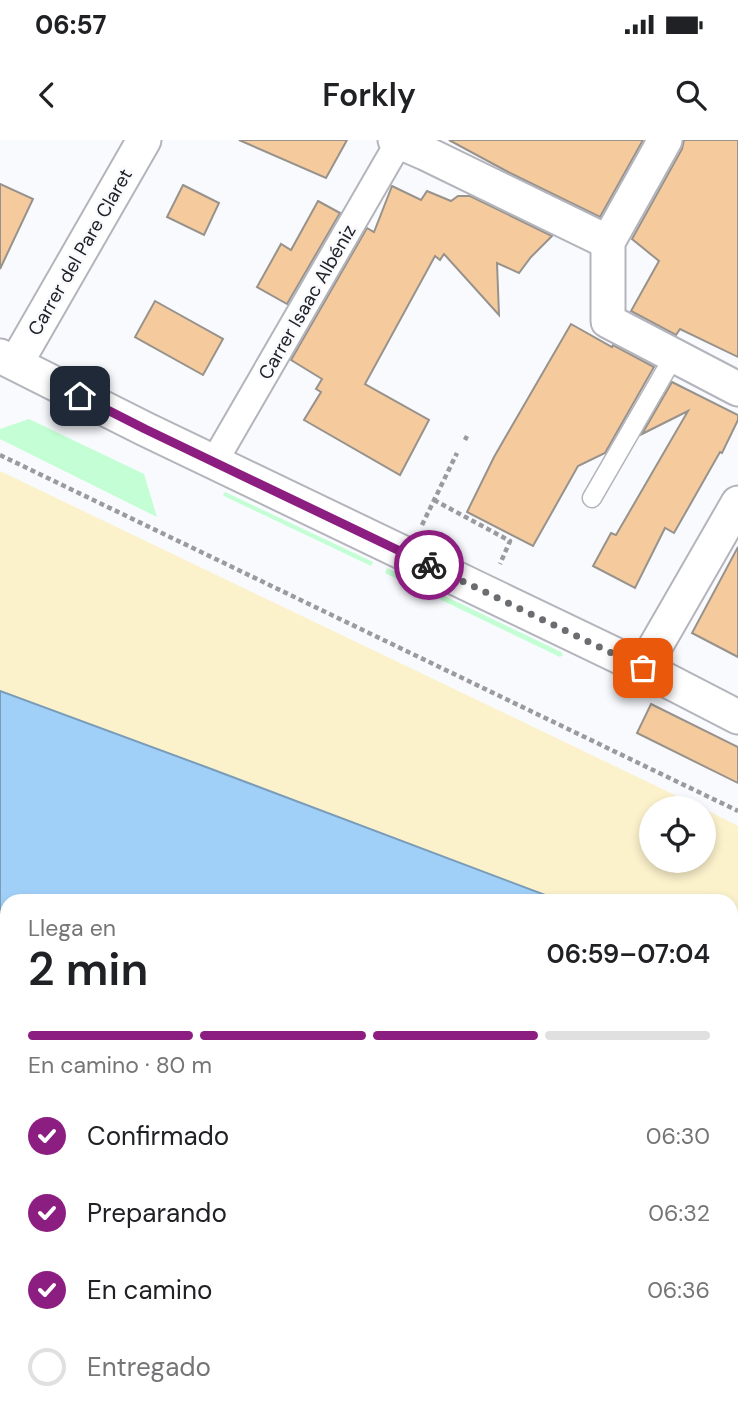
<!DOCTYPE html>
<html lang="es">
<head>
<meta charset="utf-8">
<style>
  :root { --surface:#fff; --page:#f2f2f2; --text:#202124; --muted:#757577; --line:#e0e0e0; --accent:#8d1e81 }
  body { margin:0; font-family:"DM Sans",sans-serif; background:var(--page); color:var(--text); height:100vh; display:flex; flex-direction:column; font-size:26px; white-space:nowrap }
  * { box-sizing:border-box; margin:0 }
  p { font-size:23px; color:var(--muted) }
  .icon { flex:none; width:38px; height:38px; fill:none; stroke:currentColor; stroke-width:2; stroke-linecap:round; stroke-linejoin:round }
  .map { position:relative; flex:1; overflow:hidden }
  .details { position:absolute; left:0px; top:754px; width:738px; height:527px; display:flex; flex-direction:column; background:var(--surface); border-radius:21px 21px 0 0; box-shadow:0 4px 10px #0003 }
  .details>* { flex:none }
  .controls { position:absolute; left:639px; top:656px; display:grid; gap:14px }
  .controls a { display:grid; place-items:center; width:77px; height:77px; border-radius:50%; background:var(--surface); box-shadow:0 4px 10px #0003; font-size:35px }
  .pin { position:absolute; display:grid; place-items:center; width:60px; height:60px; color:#fff; margin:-30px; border-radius:14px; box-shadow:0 4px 10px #0006 }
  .courier { position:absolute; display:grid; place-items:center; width:70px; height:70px; margin:-35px; border:5px solid #8d1e81; border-radius:50%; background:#fff; color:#222; box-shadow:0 2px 9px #0007 }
  .summary em { font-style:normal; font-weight:600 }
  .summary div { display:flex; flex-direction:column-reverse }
  .summary { display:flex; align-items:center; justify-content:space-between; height:119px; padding:0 28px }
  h1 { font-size:46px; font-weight:600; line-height:52px }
  .bar { display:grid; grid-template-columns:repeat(4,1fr); gap:10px 7px; align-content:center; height:84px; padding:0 28px }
  .bar i { height:9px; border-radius:5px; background:var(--line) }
  .bar .active { background:var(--accent) }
  .bar p { grid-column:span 4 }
  ol { padding:0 28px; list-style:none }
  li { display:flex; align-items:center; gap:21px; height:77px }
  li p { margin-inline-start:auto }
  li .icon { padding:7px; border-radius:50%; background:var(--accent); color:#fff; stroke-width:4 }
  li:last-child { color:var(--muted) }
  li i { width:38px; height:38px; border:4px solid var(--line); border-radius:50% }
  .status { display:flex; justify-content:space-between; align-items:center; height:49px; padding:0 35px; background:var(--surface); direction:ltr }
  .status svg { height:19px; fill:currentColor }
  header { display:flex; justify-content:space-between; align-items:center; height:91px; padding:0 28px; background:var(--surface); font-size:32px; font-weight:600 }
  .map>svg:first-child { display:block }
  .green { fill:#c3fed4 }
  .sand { fill:#fbf1cb }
  .water { fill:#a0d0f8; stroke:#7a9cb8; stroke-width:2 }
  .building { fill:#f5ca9d; stroke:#97928c; stroke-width:2 }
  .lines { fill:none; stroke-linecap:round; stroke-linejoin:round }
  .service-casing { stroke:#b4b5bc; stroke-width:21 }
  .pedestrian-casing { stroke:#b4b5bc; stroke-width:30 }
  .minor-casing { stroke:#b4b5bc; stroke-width:37 }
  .path { stroke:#9a9b9f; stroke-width:4.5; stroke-dasharray:5 3.5; stroke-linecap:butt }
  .service { stroke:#fff; stroke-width:18 }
  .pedestrian { stroke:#fff; stroke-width:26 }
  .minor { stroke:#fff; stroke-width:33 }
  .done { stroke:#6c6d70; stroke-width:7; stroke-dasharray:0 12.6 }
  .route { stroke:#8d1e81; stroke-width:9 }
  .labels { text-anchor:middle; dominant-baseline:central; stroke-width:5; stroke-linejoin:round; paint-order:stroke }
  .street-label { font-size:19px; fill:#202124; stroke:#f9fafe }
</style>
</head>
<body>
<div class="status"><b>06:57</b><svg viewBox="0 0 49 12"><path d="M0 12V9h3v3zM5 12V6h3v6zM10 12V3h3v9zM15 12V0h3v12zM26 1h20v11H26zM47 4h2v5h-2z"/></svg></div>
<header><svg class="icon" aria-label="back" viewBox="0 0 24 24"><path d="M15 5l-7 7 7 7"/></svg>Forkly<svg class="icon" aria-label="search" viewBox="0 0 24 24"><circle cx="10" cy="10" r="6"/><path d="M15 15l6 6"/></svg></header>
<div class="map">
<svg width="738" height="1280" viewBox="0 0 738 1280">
  <rect width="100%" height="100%" fill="#f9fafe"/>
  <g class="green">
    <polygon points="29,279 144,334 157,377 0,299 0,289"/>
    <polygon points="225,352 373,422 371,426 226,357 223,355"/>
    <polygon points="387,428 561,512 563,515 560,517 385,433"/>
  </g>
  <polygon class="sand" points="0,331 702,668 651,668 651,721 704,721 704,669 738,686 738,856 732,853 732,761 561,761 206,627 0,551"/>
  <polygon class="water" points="0,551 206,627 561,761 7,761 7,1274 732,1274 732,853 738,856 738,1280 0,1280"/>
  <g class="building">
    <polygon points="239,0 347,0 326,38"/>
    <polygon points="449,0 643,0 600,77 510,33"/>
    <polygon points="684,0 738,0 738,217 680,189 676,195 631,171 659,121 632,99 682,9"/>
    <polygon points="0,44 33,59 0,129"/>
    <polygon points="183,45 219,63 204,95 167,77"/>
    <polygon points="392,46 421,60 427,51 451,61 458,56 470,56 552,96 531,117 519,133 497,123 499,175 444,114 440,120 435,116 365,244 429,280 400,335 304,280 321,252 316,249 322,239 291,220 367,88 374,92"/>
    <polygon points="318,61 340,73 287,164 257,147 281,104 291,110"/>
    <polygon points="155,161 223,199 203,235 135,197"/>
    <polygon points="571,184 612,207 613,205 654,227 605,313 578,326 533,406 467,372 494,317"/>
    <polygon points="672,242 738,275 738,280 722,313 720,312 674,393 665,388 635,448 593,426 611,393 616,395 688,271 642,294"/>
    <polygon points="738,407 738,517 692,493"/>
    <polygon points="651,564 738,607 738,643 637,593"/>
  </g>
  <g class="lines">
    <g class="service-casing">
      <polyline id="service" points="592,358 674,216"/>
    </g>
    <g class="pedestrian-casing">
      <polyline id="pedestrian" points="214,322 399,2"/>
    </g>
    <g class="minor-casing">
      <g id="minor">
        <polyline points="395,0 425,13 608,102"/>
        <polyline points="665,0 608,102 608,181 738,249"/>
        <polyline points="0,216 145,289 643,528 738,577"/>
        <polyline points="16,223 144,0"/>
        <polyline points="643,528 738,363"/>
      </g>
    </g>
    <g class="path">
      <polyline points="465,300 467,296"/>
      <polyline points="0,315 738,671"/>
      <polyline points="434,360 510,401 500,424"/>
      <polyline points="422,385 457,313"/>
    </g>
    <use href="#service" class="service"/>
    <use href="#pedestrian" class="pedestrian"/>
    <use href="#minor" class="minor"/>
  </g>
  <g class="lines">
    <polyline class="done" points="429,425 643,528"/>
    <polyline class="route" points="80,256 145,289 429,425"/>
  </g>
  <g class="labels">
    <g class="street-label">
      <text transform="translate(80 112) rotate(-60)">Carrer del Pare Claret</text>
      <text transform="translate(307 162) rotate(-60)">Carrer Isaac Albéniz</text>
    </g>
  </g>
</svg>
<div class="controls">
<a><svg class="icon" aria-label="locate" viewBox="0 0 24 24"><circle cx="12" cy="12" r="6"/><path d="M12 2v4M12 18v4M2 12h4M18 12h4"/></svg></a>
</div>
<div class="pin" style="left:643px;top:528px;background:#ea580c"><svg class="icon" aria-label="bag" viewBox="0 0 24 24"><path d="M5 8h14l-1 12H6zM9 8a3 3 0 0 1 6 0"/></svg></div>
<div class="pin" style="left:80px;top:256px;background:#1f2937"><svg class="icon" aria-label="home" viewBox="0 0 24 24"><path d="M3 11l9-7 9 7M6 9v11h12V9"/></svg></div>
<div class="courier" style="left:429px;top:425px"><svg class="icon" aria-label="bike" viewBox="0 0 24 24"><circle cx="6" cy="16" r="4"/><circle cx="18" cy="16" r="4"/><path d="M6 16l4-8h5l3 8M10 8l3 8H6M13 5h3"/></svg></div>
<section class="details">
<div class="summary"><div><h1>2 min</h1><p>Llega en</p></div><em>06:59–07:04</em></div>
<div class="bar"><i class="active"></i><i class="active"></i><i class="active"></i><i></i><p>En camino · 80 m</p></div>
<ol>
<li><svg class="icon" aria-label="check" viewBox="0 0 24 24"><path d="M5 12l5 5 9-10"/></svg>Confirmado<p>06:30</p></li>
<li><svg class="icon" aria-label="check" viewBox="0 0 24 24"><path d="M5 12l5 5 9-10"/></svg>Preparando<p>06:32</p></li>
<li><svg class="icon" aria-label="check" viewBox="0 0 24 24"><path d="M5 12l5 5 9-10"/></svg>En camino<p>06:36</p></li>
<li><i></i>Entregado</li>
</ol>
</section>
</div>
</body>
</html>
